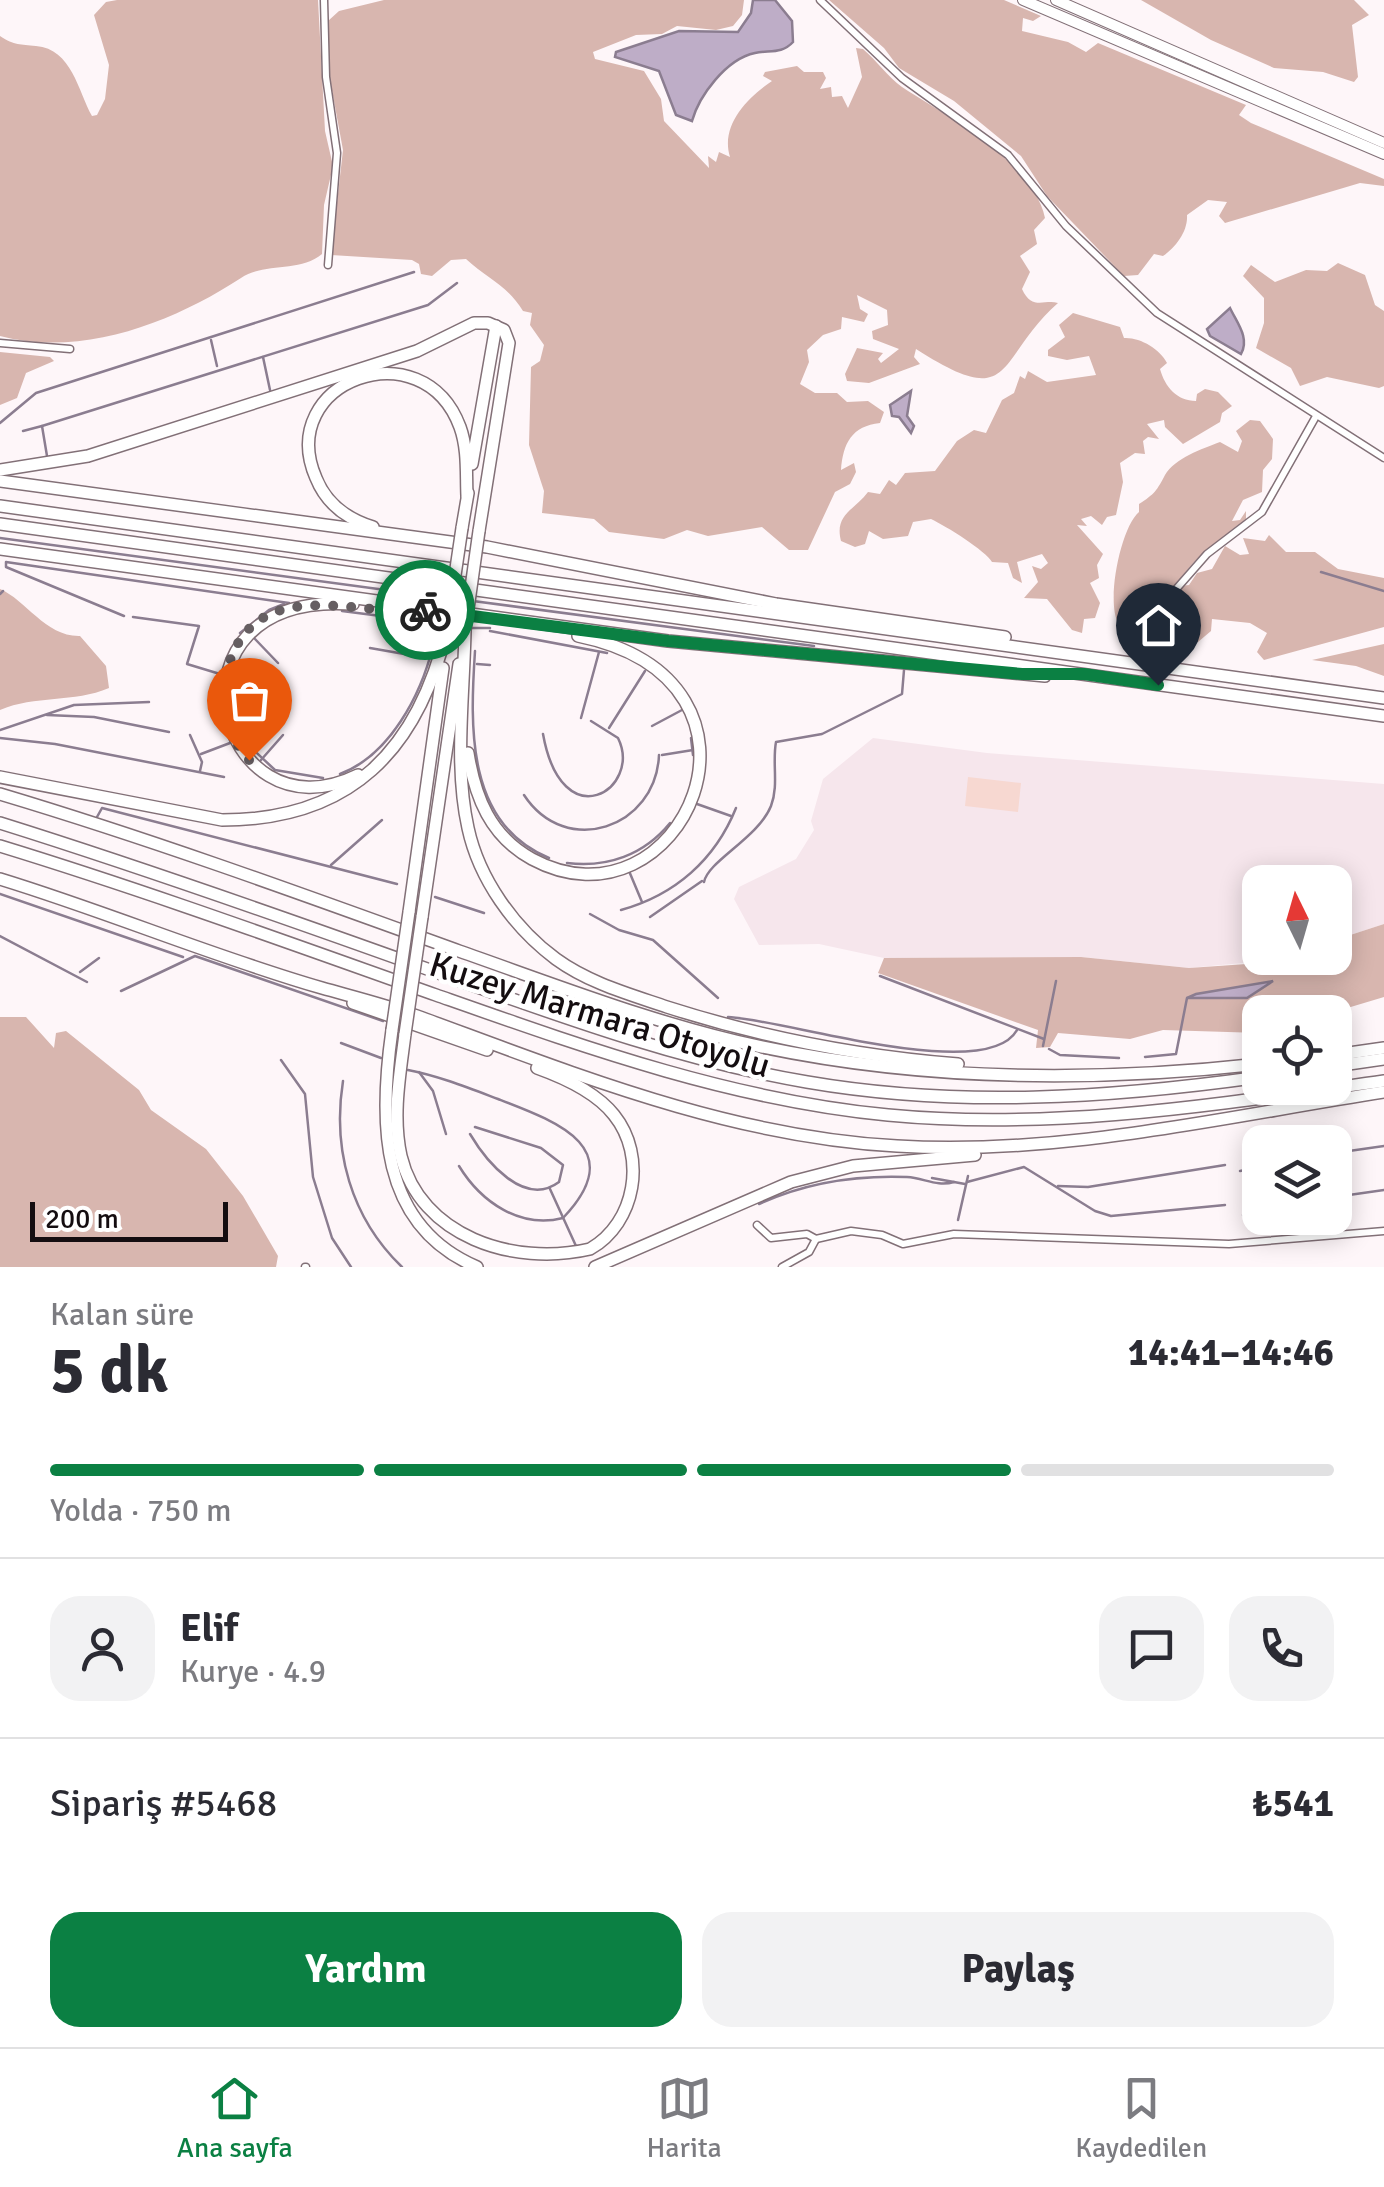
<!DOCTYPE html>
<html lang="tr">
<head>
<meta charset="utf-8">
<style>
  :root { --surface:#fff; --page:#f2f2f3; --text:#2b2b33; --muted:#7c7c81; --line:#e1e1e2; --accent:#0b8043 }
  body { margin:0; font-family:Signika,sans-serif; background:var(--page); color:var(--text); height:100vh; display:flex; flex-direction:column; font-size:38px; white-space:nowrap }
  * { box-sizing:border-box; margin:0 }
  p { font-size:32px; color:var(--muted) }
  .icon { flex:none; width:55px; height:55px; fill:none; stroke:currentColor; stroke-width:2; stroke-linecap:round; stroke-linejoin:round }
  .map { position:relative; height:1267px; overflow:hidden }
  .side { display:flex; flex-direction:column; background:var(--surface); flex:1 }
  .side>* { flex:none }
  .needle { width:65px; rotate:355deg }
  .buttons { position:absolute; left:1242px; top:865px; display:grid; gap:20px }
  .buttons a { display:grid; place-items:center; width:110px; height:110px; border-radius:20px; background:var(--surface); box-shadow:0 5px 25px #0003; font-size:50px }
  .scale { position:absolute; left:30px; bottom:25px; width:198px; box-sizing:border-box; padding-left:10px; border:5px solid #140d10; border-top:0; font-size:28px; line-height:35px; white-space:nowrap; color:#140d10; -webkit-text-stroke:8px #fff; paint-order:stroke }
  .pin { position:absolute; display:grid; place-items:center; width:85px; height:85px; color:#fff; margin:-102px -42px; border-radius:50% 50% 50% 0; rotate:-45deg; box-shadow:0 0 10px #0007 }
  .pin .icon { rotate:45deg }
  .courier { position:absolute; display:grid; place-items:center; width:100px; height:100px; margin:-50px; border:8px solid #0b8043; border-radius:50%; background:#fff; color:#222; box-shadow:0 2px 12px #0007 }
  .summary em { font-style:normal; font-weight:800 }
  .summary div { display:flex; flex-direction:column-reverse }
  .summary { display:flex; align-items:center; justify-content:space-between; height:170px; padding:0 50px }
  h1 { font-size:65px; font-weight:800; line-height:75px }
  .bar { display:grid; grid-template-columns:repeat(4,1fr); gap:15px 10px; align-content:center; height:120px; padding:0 50px }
  .bar i { height:12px; border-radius:8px; background:var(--line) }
  .bar .selected { background:var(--accent) }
  .bar p { grid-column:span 4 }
  .line { display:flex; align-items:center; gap:25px; padding:0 50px; border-top:2px solid var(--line) }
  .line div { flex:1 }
  .round { display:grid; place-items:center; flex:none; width:105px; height:105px; border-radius:30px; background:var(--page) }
  .cta { display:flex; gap:20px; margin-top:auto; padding:20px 50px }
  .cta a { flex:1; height:115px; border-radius:30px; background:var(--accent); color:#fff; font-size:40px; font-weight:800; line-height:115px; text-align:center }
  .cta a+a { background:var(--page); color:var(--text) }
  .dock { display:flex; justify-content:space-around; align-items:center; height:140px; border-top:2px solid var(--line); background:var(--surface); font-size:28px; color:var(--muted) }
  .dock a { display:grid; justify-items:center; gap:5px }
  .dock .selected { color:var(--accent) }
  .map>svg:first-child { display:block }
  .built { fill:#f6e6ec }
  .green { fill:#f7d8d1 }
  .forest { fill:#d8b6af }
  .water { fill:#beadc7; stroke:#8b7d90; stroke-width:2.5 }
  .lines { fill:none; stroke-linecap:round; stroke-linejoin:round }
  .stream { stroke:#8b7d90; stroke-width:2.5 }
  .street-casing { stroke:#827077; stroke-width:9 }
  .primary-casing { stroke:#827077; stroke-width:12 }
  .highway-casing { stroke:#827077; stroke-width:14 }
  .street { stroke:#fff; stroke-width:6 }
  .primary { stroke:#fff; stroke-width:10 }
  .highway { stroke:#fff; stroke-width:11 }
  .highway-bridge-casing { stroke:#827077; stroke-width:14; stroke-linecap:butt }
  .highway-bridge { stroke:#fff; stroke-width:11 }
  .done { stroke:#665f62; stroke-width:10; stroke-dasharray:0 18 }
  .route { stroke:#0b8043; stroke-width:12 }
  .labels { text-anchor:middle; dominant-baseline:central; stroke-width:9; stroke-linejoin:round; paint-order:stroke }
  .street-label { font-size:35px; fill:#140d10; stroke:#fff }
</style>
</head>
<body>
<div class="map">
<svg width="1384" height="1267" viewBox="0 0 1384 1267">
  <rect width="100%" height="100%" fill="#fef6f9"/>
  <polygon class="built" points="873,738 987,753 1384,784 1384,924 1335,940 1335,882 1260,882 1260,958 1297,958 1189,968 1081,957 884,958 819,944 759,945 734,899 739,887 796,859 814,830 811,821 823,779"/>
  <polygon class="green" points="968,777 1021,783 1018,812 965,806"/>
  <g class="forest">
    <path d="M 117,0 L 318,0 L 325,131 L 333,166 L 324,205 L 322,254 C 299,273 264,262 241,278 C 175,321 84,358 0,336 L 0,36 C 15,46 20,44 36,46 C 72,49 78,91 92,116 L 97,115 L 105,99 L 109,65 L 94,15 L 106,2 Z"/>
    <path d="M 384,0 L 744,0 L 742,15 L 733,26 L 716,30 L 677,26 L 662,34 L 636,35 L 593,52 L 595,59 L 644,71 L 661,99 L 664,121 L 709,168 L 708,156 L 716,162 L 719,152 L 730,157 C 720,125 748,97 772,81 L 763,76 L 765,72 L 797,66 L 804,72 L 823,72 L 826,78 L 820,89 L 831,87 L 832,97 L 842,96 L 848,108 L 862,77 L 856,48 L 863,49 C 877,61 888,77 902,87 C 946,116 1033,161 1045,218 L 1034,230 L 1037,244 L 1020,256 L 1030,272 L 1022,289 C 1032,311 1044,299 1058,303 C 994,360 1016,413 916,349 L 914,357 L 920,364 L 869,383 L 847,381 L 845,374 L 857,348 L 883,353 L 878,359 L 881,363 L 899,349 L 873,339 L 872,331 L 888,325 L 887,310 L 857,295 L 860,309 L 868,314 L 864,322 L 842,317 L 841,329 L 823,335 L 807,350 L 809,362 L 800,384 L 815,393 L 837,393 L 847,402 L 868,401 L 884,412 L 880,423 C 852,426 843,443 841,470 L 854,463 L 856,472 L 850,484 L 835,492 L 808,550 L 789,550 L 762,527 L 708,536 L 687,530 L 664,539 L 609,532 L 594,519 L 542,513 L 544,491 L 529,445 L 531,367 L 540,361 L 544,345 L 530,325 L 532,313 L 523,311 C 507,285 488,279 466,259 L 451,260 L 432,276 L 421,274 L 419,264 L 412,260 L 331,255 L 343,150 L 329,74 L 328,21 L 339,11 Z"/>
    <path d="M 829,0 L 1004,0 L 1041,16 L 1033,21 L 1023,18 L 1022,31 L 1068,42 L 1086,52 L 1098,43 L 1246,105 L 1239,115 L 1251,123 L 1384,179 L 1384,186 L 1360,183 L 1225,223 L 1219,216 L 1227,202 L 1208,200 L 1187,215 C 1188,231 1176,247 1163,256 L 1154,254 L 1138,275 L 1124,276 L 1047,196 L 1021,156 L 954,101 L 899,68 L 884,48 Z"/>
    <polygon points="1141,0 1354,0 1369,15 1352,25 1358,77 1354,82 1323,72 1274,68 1211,40"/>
    <polygon points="1338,263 1365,275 1375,305 1384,311 1384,386 1379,388 1327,377 1300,386 1291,368 1256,348 1264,323 1264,298 1243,276 1251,265 1275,282 1306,270 1327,271"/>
    <path d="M 1073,313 L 1120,327 L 1124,338 C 1140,337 1160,349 1167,363 L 1160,369 C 1165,387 1177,401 1196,401 L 1197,394 L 1205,389 L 1218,392 L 1232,406 L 1222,413 L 1220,422 L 1183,444 L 1165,427 L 1164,420 L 1147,424 L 1159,439 L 1148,437 L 1143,441 L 1145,454 L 1135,453 L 1120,463 L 1123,482 L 1116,515 L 1107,517 L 1102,525 L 1091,516 L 1081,519 L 1087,526 L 1077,525 L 1103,554 L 1097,565 L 1099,578 L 1090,583 L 1100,603 L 1095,618 L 1084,619 L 1082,633 L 1072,630 L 1047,599 L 1024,598 L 1038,582 L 1032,566 L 1041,569 L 1048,563 L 1042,554 L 1017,562 L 1022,583 L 1013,578 L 1008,563 L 992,562 C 986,551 946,526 931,519 L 913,522 L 908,536 L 883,539 L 869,531 L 865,544 L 855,547 L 841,541 C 834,514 855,510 868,492 L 880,494 L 889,480 L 896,485 L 905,473 L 935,471 L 957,441 L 974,430 L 986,433 L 1002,400 L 1014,393 L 1020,376 L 1025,379 L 1028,371 L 1047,382 L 1096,375 L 1089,356 L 1067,360 L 1048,356 L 1048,350 L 1065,337 L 1059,325 Z"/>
    <polygon points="0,352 50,357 54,361 26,373 17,398 0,405"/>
    <path d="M 1250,420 L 1260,421 L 1273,439 L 1272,459 L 1263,470 L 1262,492 L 1243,500 L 1232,521 L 1240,520 L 1246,511 L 1246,520 C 1232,531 1216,542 1202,554 C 1180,574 1151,626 1118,623 C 1106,600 1121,527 1139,512 L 1139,504 C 1155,494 1157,490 1165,475 C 1175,458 1202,449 1220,442 L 1238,452 L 1242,441 L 1236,431 Z"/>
    <polygon points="1269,535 1286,552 1315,552 1338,569 1384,578 1384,627 1264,660 1257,652 1267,633 1250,623 1212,619 1211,631 1198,642 1142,632 1180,586 1189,585 1197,573 1212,569 1225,546 1240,555 1249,554 1243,538 1265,541"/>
    <path d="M 0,589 C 26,600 46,637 80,636 L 106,666 L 109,688 C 74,703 35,695 0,710 Z"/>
    <polygon points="1384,644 1384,676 1356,666 1312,660"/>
    <polygon points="1384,924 1384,997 1334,1012 1260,1012 1260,1033 1163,1030 1130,1039 1058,1033 1050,1047 1036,1048 1038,1030 878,973 884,958 1081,957 1189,968 1335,958 1335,940"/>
    <polygon points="0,1017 26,1017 54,1048 56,1033 66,1031 139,1090 151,1110 206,1149 243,1196 278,1256 276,1267 0,1267"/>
  </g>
  <g class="water">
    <path d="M 753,0 L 775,0 L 792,21 L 793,42 C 782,54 770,50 755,53 C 726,59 699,96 692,121 L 676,115 L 659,71 L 615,57 L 616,52 L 679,31 L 738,32 L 751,13 Z"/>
    <path d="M 1230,308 C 1237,323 1250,338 1241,354 L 1210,336 L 1207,329 Z"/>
    <polygon points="911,391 907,416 914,426 911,433 899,417 892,416 890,405"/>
    <polygon points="1273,981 1247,998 1187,998 1196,994"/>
  </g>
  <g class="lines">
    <g class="stream">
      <polyline points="211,340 217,366"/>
      <polyline points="263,357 270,390"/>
      <polyline points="0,423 36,393 414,272"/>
      <polyline points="42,426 428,305 457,283"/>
      <polyline points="23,431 42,426 47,456"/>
      <polyline points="0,538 445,598"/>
      <polyline points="1321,572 1384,591"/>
      <polyline points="0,594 3,591"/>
      <polyline points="473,601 814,646"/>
      <polyline points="342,611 443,624"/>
      <polyline points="124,616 6,567 6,562 289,603"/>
      <polyline points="133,617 199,626 187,664 220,674"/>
      <polyline points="470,628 490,628"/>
      <polyline points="490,631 607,653"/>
      <polyline points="240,633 269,610 284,604"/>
      <polyline points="255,639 278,663"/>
      <polyline points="370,648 427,658"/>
      <path d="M 475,651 C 470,727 466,824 549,858"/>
      <polyline points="477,664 490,665"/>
      <polyline points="47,715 94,717 169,732"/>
      <polyline points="581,718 599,652"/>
      <polyline points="652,726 682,710"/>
      <polyline points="609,728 645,671"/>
      <polyline points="0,730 74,705 149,702"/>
      <path d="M 543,734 C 562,840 643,789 618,738 L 591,721"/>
      <polyline points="190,735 202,762 200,771"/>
      <polyline points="0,738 55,744 224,777"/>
      <polyline points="691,738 693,755"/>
      <polyline points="244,741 275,770 323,778"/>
      <polyline points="201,754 230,743"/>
      <polyline points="662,755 693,750"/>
      <polyline points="261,760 283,735"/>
      <path d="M 340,774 C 390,755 421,695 433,646"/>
      <path d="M 524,795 C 566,859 656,828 659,755"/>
      <polyline points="697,804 731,816"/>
      <polyline points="97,817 102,808 397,884"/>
      <path d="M 567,863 C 607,868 644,855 670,823"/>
      <polyline points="331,865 382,820"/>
      <polyline points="629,871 642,902"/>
      <path d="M 704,882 C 708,861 758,838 771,806 C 779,785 772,763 776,742 L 822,734 L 902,694 L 904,670"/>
      <polyline points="0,894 183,957"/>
      <polyline points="435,897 484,913"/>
      <path d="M 621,910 C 675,895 715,860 736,808"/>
      <polyline points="590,914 619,930 653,940 718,998"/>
      <polyline points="650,917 702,881"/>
      <polyline points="0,936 87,982"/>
      <polyline points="80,972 99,958"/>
      <polyline points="880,976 1044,1039"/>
      <polyline points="121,991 195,956 383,1021"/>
      <path d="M 728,1017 C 783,1019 986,1085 1017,1030"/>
      <polyline points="341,1043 381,1058"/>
      <polyline points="1043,1046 1056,981"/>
      <polyline points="1049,1049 1060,1055 1119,1058"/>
      <polyline points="1145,1057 1176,1054 1187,998"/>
      <polyline points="281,1060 305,1094 313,1177 332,1238 351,1267"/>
      <path d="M 408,1070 C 439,1076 469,1088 498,1099 C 558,1122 630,1148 563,1218 C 520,1229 481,1202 459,1166"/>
      <polyline points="419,1072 433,1091 446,1134"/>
      <path d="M 343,1081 C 332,1150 351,1218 402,1267"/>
      <path d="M 470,1134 C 486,1161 524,1208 559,1182 L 563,1165 L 541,1148 L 475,1127"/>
      <polyline points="1335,1153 1384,1146"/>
      <polyline points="1240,1171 1260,1167"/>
      <polyline points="932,1178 965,1184"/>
      <polyline points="967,1182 1024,1167 1095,1211 1111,1216 1225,1205"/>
      <polyline points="1058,1186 1088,1187 1225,1165"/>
      <polyline points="550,1189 576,1246"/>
      <polyline points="1335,1197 1384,1190"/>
      <path d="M 759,1204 C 805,1183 856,1175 907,1177 C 924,1178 937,1187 954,1182"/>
      <polyline points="1243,1215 1260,1212"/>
      <polyline points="958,1220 968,1176"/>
    </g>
    <g class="street-casing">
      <g id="street">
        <polyline points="324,0 326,77 337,153 328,265"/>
        <polyline points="820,0 902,78 1008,155 1066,226 1157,313 1384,458"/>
        <polyline points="0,343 70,349"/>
        <polyline points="1134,637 1207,554 1262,512 1315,418"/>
        <polyline points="757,1225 771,1238 807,1234 816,1239 809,1252 782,1267"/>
        <polyline points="816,1239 851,1231 882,1235 903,1244 954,1234 1229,1244 1384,1231"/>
        <polyline points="305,1267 306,1267"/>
      </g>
    </g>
    <g class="primary-casing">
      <g id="primary">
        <polyline points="1023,0 1384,154"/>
        <polyline points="1056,0 1384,143"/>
      </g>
    </g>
    <g class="highway-casing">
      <g id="highway">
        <polyline points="472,464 496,326"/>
        <polyline points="0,470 88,456 417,351 474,323 488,323 504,330 509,343 479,531"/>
        <polyline points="0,481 487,547 776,604 1005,637"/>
        <polyline points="0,506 1384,698"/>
        <polyline points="0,524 1384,716"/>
        <path d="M 373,527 C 347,519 326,503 316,478 C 274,381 423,327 460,427 C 468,449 466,473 467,496"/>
        <polyline points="462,528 468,493"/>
        <polyline points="0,549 668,641 1045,676"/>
        <path d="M 353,604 C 151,590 216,845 358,775"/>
        <path d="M 465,630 C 464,695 454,765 468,828 C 479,879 514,928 556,959 C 589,983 629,994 667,1007 C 764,1038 857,1056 958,1064"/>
        <path d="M 468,753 C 475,797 490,836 532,859 C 680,939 799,681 578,636"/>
        <path d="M 0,777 L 222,820 C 351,820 418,750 447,629"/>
        <path d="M 0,794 C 154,840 307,896 459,951 C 559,986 658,1025 762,1047 C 924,1081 1096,1082 1260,1064"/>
        <path d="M 0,823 C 144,868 288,919 430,970 C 554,1014 677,1060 807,1082 C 958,1108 1109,1098 1260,1077"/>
        <path d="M 0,846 C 147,891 292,944 436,995 C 584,1047 731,1100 888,1115 C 1055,1131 1219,1104 1384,1081"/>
        <path d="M 0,879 C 108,912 214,957 322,988 C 354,997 386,1005 417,1016 C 573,1073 729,1137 897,1146 C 1061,1156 1222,1117 1384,1092"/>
        <polyline points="409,912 443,668"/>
        <polyline points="422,917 459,664"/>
        <polyline points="353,1003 487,1050"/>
        <path d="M 392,1030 C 379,1121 378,1225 477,1267"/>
        <path d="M 405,1034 C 400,1074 392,1116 401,1156 C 420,1236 513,1267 590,1249 C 636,1223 647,1156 614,1115 C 596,1092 565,1078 537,1068"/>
        <polyline points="1335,1055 1384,1048"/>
        <polyline points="1335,1066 1384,1059"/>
        <polyline points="595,1267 791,1182 853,1166 975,1155"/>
      </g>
    </g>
    <use href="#street" class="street"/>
    <use href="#primary" class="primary"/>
    <use href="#highway" class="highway"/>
    <g class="highway-bridge-casing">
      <g id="highway-bridge">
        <polyline points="447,629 462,528"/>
        <polyline points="465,630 479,531"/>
        <polyline points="392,1030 409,912"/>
        <polyline points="405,1034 422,917"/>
      </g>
    </g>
    <use href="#highway-bridge" class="highway-bridge"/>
  </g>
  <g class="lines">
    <path class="done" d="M 249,760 C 228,737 218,705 226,674 C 252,569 357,618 425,610"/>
    <polyline class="route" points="425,610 668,641 1022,674 1084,674 1158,685"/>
  </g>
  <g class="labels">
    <g class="street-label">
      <text transform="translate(600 1015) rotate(17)">Kuzey Marmara Otoyolu</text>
    </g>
  </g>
</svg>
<div class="buttons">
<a><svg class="needle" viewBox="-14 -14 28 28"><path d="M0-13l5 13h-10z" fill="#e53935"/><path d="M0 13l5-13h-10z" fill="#7c7c81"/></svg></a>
<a><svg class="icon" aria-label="locate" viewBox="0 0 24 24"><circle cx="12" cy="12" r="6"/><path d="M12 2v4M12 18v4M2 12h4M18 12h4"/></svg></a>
<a><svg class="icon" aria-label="layers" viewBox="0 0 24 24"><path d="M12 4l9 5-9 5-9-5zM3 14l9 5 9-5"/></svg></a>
</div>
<div class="scale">200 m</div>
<div class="pin" style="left:249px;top:760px;background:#ea580c"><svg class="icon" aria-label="bag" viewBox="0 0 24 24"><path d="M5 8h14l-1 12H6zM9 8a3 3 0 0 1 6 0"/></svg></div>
<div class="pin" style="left:1158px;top:685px;background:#1f2937"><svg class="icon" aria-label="home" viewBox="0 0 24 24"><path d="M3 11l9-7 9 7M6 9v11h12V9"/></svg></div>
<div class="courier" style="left:425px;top:610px"><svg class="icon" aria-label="bike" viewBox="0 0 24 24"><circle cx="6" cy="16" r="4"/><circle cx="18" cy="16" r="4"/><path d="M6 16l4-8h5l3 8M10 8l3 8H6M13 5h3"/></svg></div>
</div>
<section class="side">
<div class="summary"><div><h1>5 dk</h1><p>Kalan süre</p></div><em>14:41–14:46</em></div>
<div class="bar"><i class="selected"></i><i class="selected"></i><i class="selected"></i><i></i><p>Yolda · 750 m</p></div>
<div class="line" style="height:180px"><a class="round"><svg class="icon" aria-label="person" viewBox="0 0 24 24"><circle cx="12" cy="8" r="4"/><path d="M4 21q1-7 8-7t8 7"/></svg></a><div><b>Elif</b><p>Kurye · 4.9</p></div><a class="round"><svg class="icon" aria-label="chat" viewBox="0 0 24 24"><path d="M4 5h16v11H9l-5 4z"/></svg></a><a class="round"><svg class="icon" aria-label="phone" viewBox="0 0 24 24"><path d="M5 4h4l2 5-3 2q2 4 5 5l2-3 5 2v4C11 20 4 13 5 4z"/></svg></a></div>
<div class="line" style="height:130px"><div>Sipariş #5468</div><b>₺541</b></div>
<div class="cta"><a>Yardım</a><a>Paylaş</a></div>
</section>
<nav class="dock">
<a class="selected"><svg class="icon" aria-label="home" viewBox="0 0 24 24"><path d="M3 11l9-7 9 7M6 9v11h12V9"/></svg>Ana sayfa</a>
<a><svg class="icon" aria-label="map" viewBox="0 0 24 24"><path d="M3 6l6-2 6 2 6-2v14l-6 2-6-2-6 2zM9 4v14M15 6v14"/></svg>Harita</a>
<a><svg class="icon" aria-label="saved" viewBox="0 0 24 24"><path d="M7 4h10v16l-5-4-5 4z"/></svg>Kaydedilen</a>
</nav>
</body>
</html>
